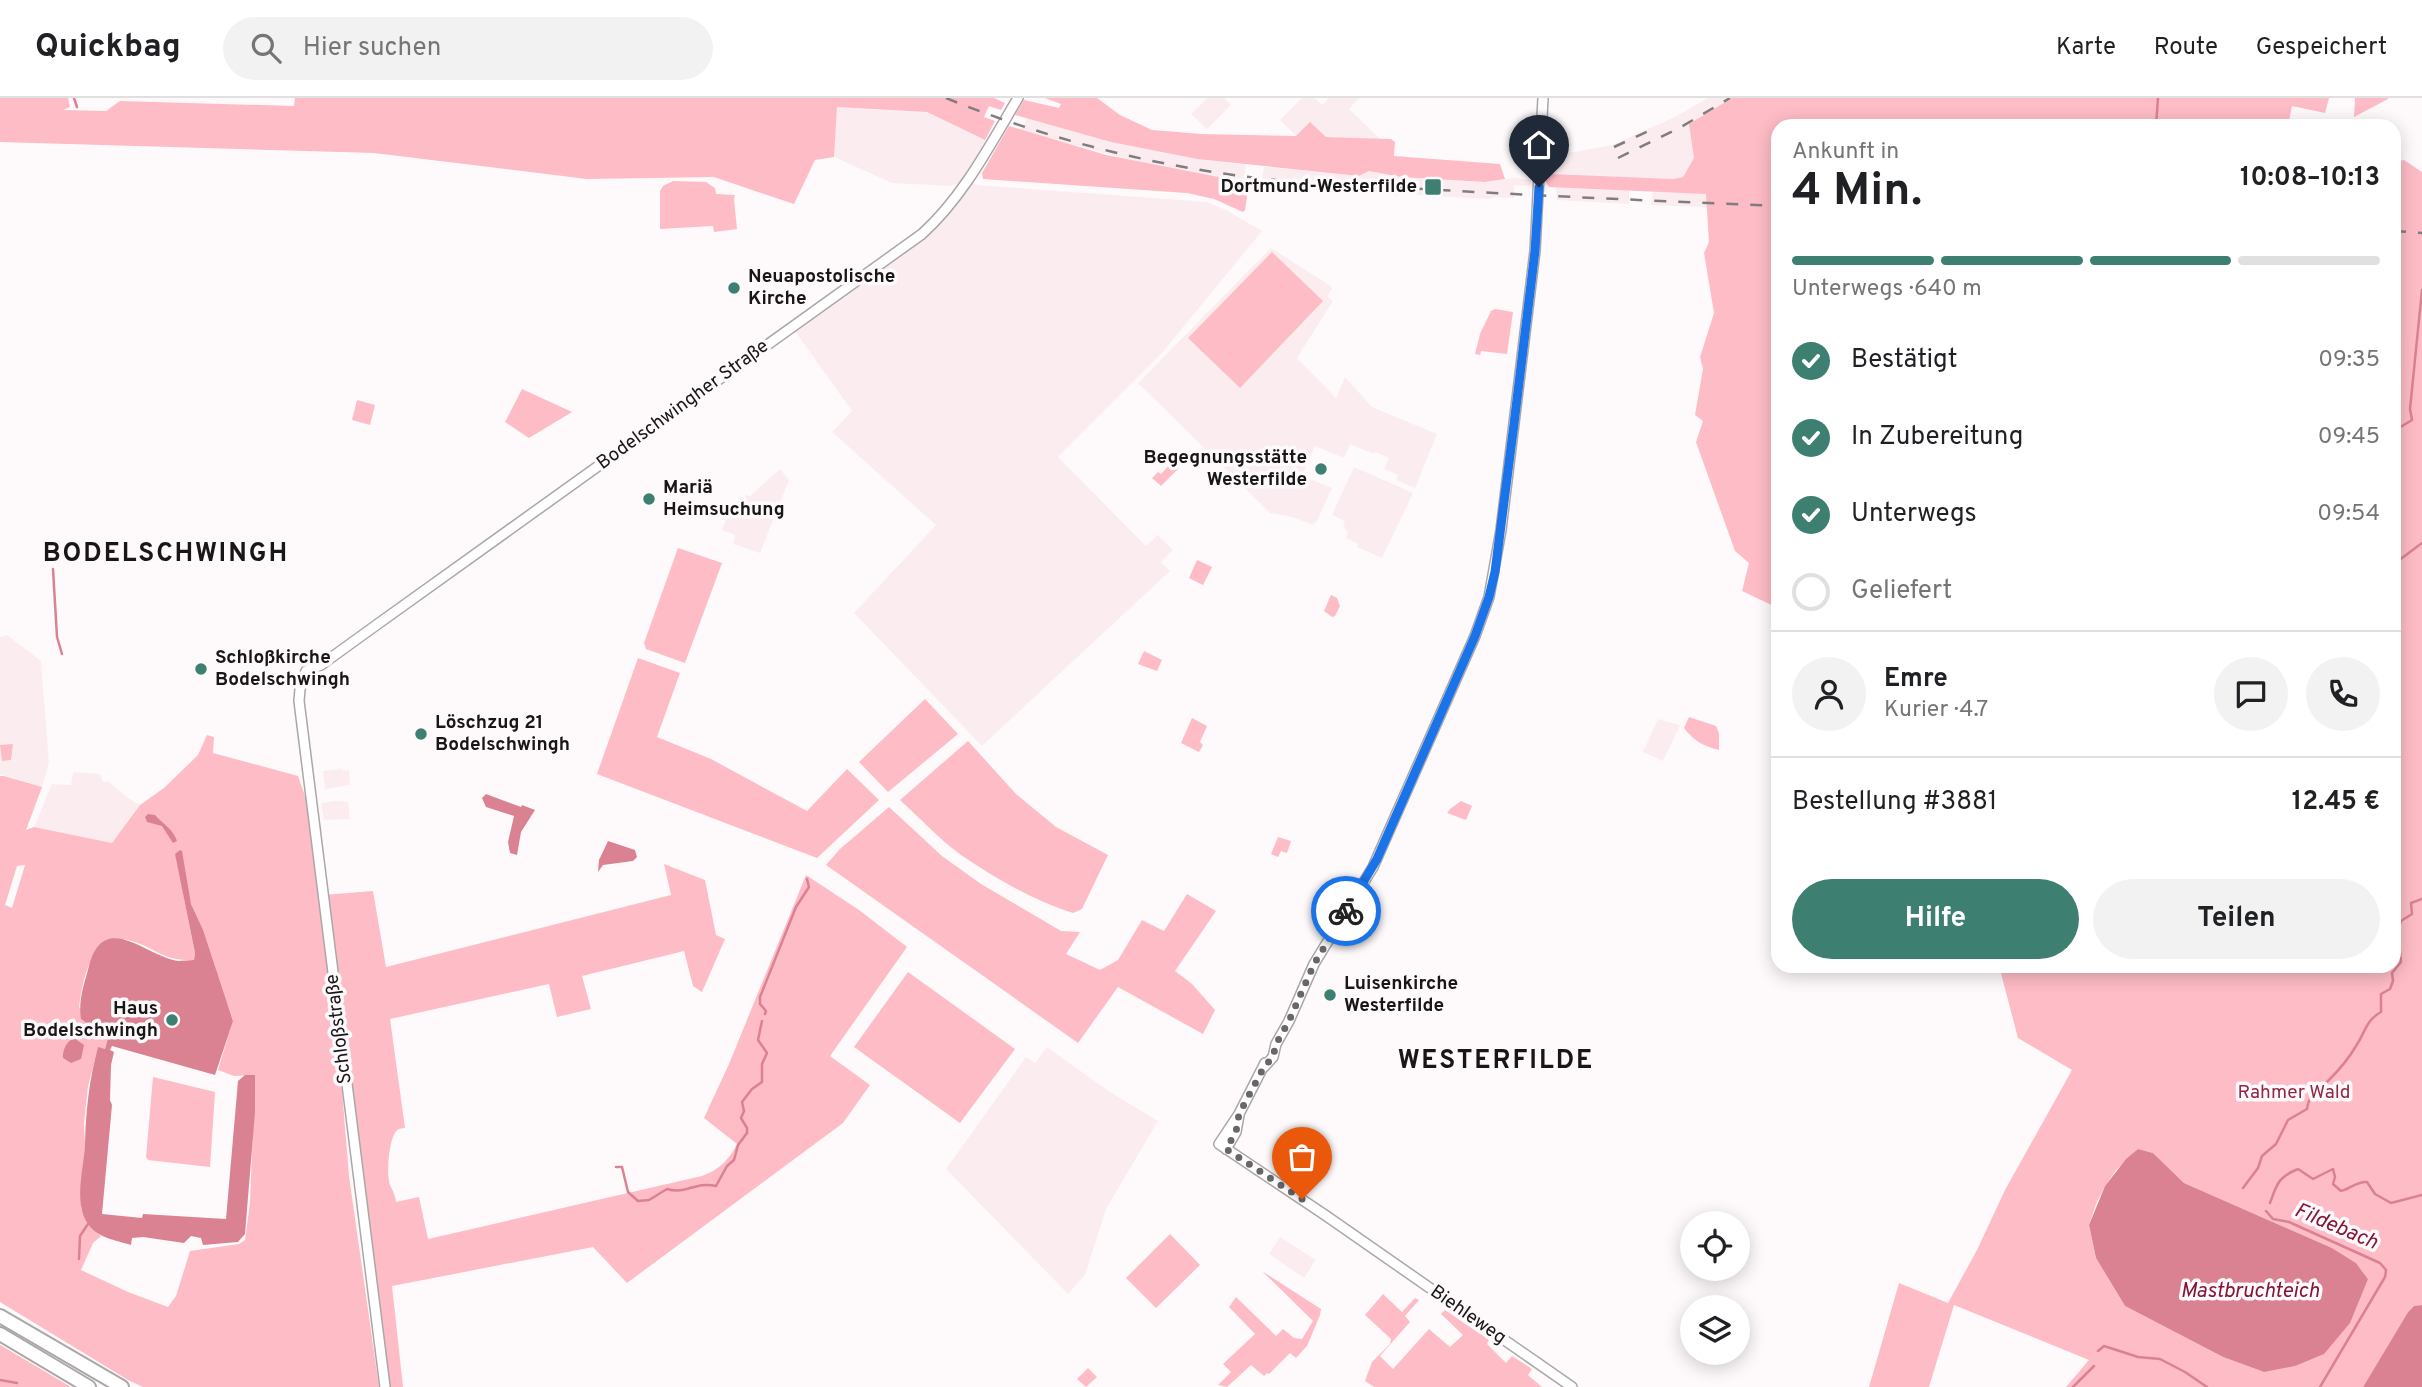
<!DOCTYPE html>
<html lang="de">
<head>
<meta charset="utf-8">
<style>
  :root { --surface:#fff; --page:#f2f2f2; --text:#202124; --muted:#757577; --line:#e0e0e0; --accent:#3d7f71 }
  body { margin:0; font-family:Overpass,sans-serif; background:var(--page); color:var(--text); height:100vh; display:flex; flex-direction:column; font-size:26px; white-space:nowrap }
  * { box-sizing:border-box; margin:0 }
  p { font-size:23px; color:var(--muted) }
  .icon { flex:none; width:38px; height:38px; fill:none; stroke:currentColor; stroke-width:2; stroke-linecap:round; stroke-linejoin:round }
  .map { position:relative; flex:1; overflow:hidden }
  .panel { position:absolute; left:1771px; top:21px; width:630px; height:854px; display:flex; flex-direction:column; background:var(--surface); border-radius:21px; box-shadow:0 4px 18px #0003 }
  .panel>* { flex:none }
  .buttons { position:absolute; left:1680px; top:1113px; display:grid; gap:14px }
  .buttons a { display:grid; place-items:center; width:70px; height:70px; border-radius:50%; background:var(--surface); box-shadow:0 4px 18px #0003; font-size:35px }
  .pin { position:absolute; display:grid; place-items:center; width:60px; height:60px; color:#fff; margin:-72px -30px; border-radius:50% 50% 50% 0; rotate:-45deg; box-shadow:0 0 7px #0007 }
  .pin .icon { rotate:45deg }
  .courier { position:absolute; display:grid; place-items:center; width:70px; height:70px; margin:-35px; border:5px solid #1a73e8; border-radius:50%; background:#fff; color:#222; box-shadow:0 2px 9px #0007 }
  .summary em { font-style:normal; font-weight:700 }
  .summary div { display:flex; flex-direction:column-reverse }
  .summary { display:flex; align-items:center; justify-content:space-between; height:119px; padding:0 21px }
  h1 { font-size:46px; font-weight:700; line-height:52px }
  .bar { display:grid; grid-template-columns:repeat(4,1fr); gap:10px 7px; align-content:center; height:84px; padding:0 21px }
  .bar i { height:9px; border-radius:5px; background:var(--line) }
  .bar .active { background:var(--accent) }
  .bar p { grid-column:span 4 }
  .line { display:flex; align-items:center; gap:18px; padding:0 21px; border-top:2px solid var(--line) }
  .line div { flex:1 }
  .round { display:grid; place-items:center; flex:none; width:74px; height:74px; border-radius:37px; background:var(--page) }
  ol { padding:0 21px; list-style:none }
  li { display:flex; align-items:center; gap:21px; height:77px }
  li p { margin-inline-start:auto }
  li .icon { padding:7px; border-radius:50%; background:var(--accent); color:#fff; stroke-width:4 }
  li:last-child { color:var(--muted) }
  li i { width:38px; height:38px; border:4px solid var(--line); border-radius:50% }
  .cta { display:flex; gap:14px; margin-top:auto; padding:14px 21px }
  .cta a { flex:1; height:80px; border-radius:42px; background:var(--accent); color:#fff; font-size:28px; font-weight:700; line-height:80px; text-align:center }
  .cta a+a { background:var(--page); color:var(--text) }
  header { display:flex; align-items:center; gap:42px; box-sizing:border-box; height:98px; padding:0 35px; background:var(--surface); border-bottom:2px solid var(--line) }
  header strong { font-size:33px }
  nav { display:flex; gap:38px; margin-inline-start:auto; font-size:24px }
  .search { width:490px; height:63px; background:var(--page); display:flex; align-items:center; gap:18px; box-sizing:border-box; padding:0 24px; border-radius:38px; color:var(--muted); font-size:26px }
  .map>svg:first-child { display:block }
  .built { fill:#fbedef }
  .green { fill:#febcc6; fill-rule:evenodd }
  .water { fill:#db8292 }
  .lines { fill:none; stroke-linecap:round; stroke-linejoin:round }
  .stream { stroke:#db8292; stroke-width:2.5 }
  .tertiary-casing { stroke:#aca7a7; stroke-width:12 }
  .motorway-casing { stroke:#aca7a7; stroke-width:16 }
  .tertiary { stroke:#fff; stroke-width:9 }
  .motorway { stroke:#fff; stroke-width:12 }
  .rail { stroke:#807d7e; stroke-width:2.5; stroke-dasharray:12 12; stroke-linecap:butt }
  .done { stroke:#686667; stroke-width:7; stroke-dasharray:0 12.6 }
  .route { stroke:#1a73e8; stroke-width:9 }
  .poi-dot { fill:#3d7f71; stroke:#fefafb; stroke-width:2.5 }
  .labels { text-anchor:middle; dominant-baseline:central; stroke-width:7; stroke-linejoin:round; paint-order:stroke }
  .poi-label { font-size:19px; font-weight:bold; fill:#181617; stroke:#fefafb; text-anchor:start }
  .street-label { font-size:19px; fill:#181617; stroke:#fefafb }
  .park-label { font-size:19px; fill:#912744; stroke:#fefafb }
  .water-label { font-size:21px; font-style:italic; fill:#811737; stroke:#fefafb }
  .district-label { font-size:26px; font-weight:bold; letter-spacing:2px; fill:#181617; stroke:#fefafb }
</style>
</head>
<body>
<header>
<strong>Quickbag</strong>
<div class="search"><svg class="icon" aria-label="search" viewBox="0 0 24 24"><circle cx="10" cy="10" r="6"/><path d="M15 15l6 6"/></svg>Hier suchen</div>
<nav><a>Karte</a><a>Route</a><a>Gespeichert</a></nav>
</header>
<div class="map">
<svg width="2422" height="1289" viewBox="0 0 2422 1289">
  <rect width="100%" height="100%" fill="#fefafb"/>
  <g class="built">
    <polygon points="1207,0 1224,0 1231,7 1207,31 1191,16"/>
    <polygon points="1302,0 1315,0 1322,7 1329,0 1359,0 1349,11 1380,41 1296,38 1280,22"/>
    <polygon points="1708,0 1732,0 1691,28 1694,60 1683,79 1673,81 1547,78 1549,53 1575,54 1612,47 1675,19"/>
    <polygon points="836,9 927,14 985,42 967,84 978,87 1207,104 1228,113 1262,133 1162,255 1058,359 1146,448 1158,437 1173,452 1161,464 1170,473 982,648 854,515 936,427 832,334 852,313 792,229 922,136 965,84 949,88 892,85 834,59"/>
    <polygon points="1028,20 1111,44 1197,61 1246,67 1243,84 1157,69 1033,36 1020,32"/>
    <polygon points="1264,69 1359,78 1369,73 1401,79 1484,84 1515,80 1531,82 1530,88 1514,87 1514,100 1494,99 1490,101 1399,96 1398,98 1261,87"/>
    <polygon points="1556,89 1629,92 1629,106 1557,102"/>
    <polygon points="1653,93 1778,99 1778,112 1651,107"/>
    <polygon points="1271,150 1331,188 1332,191 1327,198 1333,203 1297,260 1336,300 1345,279 1372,309 1437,336 1415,390 1396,382 1398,377 1384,371 1389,360 1375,354 1374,356 1350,346 1344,360 1315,348 1302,378 1332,390 1317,423 1313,427 1292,419 1270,415 1138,285"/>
    <polygon points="1354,369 1413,395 1382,460 1357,449 1358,446 1346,440 1348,435 1343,428 1345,423 1332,417"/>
    <polygon points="780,371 789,382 760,455 733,446 735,437 722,432 726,422 733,412 739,414 746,397 750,398"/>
    <polygon points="7,537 41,563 49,665 42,689 0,676 0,539"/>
    <polygon points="1658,621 1680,627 1663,663 1643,654"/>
    <polygon points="342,671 343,673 349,672 350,687 325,691 323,673"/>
    <polygon points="73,674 100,676 103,684 108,683 128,700 140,707 112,745 34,729 52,686 71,687"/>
    <polygon points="334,703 348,704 350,721 324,722 321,705"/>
    <polygon points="1047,949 1110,994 1158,1023 1106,1111 1085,1177 1068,1196 946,1071 1026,959 1035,965"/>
    <polygon points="1280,1139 1316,1162 1304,1180 1269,1156"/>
  </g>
  <g class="green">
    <polygon points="0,0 68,0 70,9 63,12 106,13 120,3 294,8 295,0 994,0 1005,5 1001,12 989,8 984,19 995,23 985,42 927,14 837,9 834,59 815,62 794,106 714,79 587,81 374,55 0,44"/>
    <polygon points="1045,0 1097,0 1120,17 1152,32 1202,36 1296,38 1310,24 1326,39 1391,41 1395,44 1394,58 1500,66 1505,81 1485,84 1401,79 1369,73 1359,78 1197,61 1111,44 1015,17 1024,2 1059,10 1061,6"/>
    <polygon points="1732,0 2329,0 2325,15 2292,8 2288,28 1778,28 1778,510 1742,493 1749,465 1735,453 1696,344 1703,323 1695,317 1703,271 1700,259 1714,215 1704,155 1709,144 1706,96 1549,89 1545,83 1547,78 1550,76 1673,81 1683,79 1694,60 1689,26"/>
    <polygon points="2355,0 2388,0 2388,1 2354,19"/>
    <polygon points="1009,28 1106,57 1249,85 1245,112 1243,114 1214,101 1187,95 983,81 982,75"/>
    <path d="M 2404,62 L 2422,74 L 2422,1207 L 2414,1208 L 2408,1214 L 2363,1289 L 2066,1289 L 2089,1262 L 1954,1207 L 1929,1289 L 1869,1289 L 1899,1185 L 1948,1205 L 1977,1152 L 2005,1092 L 2072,972 L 2018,940 L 1999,868 L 2394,868 L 2394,64 ZM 2138,1051 L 2153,1055 L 2184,1085 L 2332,1150 L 2356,1165 L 2368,1181 L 2264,1274 L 2223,1259 L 2125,1208 L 2096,1160 L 2089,1127 L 2096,1106 L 2105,1088 L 2116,1072 Z"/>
    <polygon points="673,83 706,84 715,90 716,96 735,97 734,101 737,131 714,134 713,128 660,131 660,93 663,88"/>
    <polygon points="1272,154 1323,203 1240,290 1188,240"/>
    <polygon points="1495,211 1513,214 1507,256 1481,253 1480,257 1475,256 1480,236 1491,213"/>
    <polygon points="522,291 572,314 529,340 505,324"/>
    <polygon points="357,302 375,307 370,327 352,322"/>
    <polygon points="1172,364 1179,370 1161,388 1152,380 1158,374 1161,376"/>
    <polygon points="678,450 722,465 685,565 646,551 644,545"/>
    <polygon points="1197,462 1212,469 1203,487 1189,480"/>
    <polygon points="1331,497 1337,500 1340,508 1335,518 1332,519 1324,513"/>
    <polygon points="1144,553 1162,562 1157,573 1138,566"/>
    <polygon points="638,560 680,575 657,639 711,661 807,713 847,671 879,702 817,760 597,676"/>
    <polygon points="925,601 958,636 888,694 859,664"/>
    <path d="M 1689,619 L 1716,628 L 1719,635 L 1719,652 C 1703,648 1694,643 1684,630 Z"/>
    <polygon points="1192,620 1207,628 1200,644 1203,647 1199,654 1181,645"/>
    <path d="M 207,637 L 214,639 L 213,655 L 298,678 L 314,724 L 323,797 L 373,793 L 386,869 L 671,797 L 664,766 L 705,782 L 716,837 L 725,841 L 702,894 L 693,888 L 684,853 L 582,878 L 591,911 L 557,919 L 549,886 L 390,921 L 405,1030 C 399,1031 398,1030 395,1035 C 389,1043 386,1077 390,1087 C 393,1093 395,1097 396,1104 L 419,1099 L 428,1141 L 702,1078 C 720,1071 728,1063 737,1046 L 704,1020 L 729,966 L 806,777 L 859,812 L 907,849 L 830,958 L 870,987 L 843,1025 L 627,1185 L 593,1149 L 392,1188 L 403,1289 L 389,1289 L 335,906 L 349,1078 L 379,1289 L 143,1289 L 128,1282 L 0,1204 L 0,678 L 4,678 L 42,689 L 26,732 L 34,729 L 112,745 L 140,707 L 164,690 L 198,657 ZM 25,767 L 12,810 L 5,807 L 17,768 ZM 183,795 L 191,806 L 233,922 L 218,972 L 234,978 L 255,977 L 250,1105 L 245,1142 L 239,1146 L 190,1153 L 176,1198 L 168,1209 L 128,1194 L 81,1172 L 93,1145 L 101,1138 L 88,1126 L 81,1110 L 85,1047 L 84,1025 L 88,988 L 98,950 L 105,951 L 108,940 L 79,909 C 83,880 92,831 132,843 C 158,851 162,863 194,862 L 195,855 Z"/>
    <path d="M 968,643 L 1016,696 L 1056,729 L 1108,757 L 1082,811 L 1073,815 C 1034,803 995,780 961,757 C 939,741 920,720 900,702 Z"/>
    <polygon points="13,646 11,662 2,663 0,647"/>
    <polygon points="1461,703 1472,708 1466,722 1447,715 1450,711"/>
    <polygon points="889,709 942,758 981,786 1061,833 1080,834 1066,856 1100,872 1118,862 1142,822 1164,833 1187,796 1216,813 1175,873 1192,886 1215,912 1203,936 1118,889 1078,945 826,767 840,751"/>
    <polygon points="1278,739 1291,743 1287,755 1281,753 1278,759 1271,756"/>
    <polygon points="908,874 1015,951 960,1025 854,949"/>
    <polygon points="153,979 215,994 210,1069 148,1062 146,1059"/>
    <polygon points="1170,1136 1200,1167 1156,1210 1126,1180"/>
    <polygon points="1262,1173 1321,1211 1320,1217 1307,1248 1296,1260 1290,1255 1269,1276 1267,1275 1264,1278 1251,1267 1227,1289 1218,1287 1231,1274 1223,1266 1255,1236 1229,1209 1236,1199 1276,1238 1283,1231 1294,1240 1302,1241 1313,1223"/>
    <polygon points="1383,1196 1402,1214 1415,1200 1419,1202 1405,1218 1410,1224 1380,1258 1393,1271 1429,1231 1450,1249 1463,1237 1441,1216 1445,1212 1489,1242 1487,1246 1506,1265 1512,1258 1532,1271 1528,1277 1542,1289 1374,1289 1365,1283 1372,1264 1390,1246 1391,1241 1365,1217"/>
    <polygon points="0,1247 2,1248 71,1289 0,1289"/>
    <polygon points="1088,1270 1097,1279 1086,1289 1077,1281"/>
  </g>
  <g class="water">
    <polygon points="486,696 521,709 522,707 535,712 521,734 517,757 510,755 508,744 514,718 486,709 482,700"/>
    <path d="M 148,716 L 155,717 C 163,726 173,731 177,743 L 173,745 L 162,728 L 147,724 L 145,719 Z"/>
    <polygon points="608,743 635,752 637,759 633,763 603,767 598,774 599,762"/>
    <path d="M 180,752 L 182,753 L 191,806 L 203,832 L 233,923 L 215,977 L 112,948 L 110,952 L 114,954 L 111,967 L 110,1002 L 112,1007 L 102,1116 L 142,1120 L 143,1116 L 226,1121 L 238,983 L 245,977 L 255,977 L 255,1014 L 245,1136 L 238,1144 L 203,1147 L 201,1140 L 191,1138 L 184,1145 L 143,1139 L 132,1140 L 131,1147 C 115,1142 98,1140 88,1126 C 73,1104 84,1071 85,1046 C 86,1011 89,983 98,949 L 105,951 L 108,940 L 81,921 C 78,902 84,887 89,868 C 104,811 147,859 178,863 C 183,863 189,862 194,862 L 195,855 L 175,756 Z"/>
    <path d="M 74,940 L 84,947 L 81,961 L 71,965 L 63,960 C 62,952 67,943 74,940 Z"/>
    <polygon points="2138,1051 2153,1055 2184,1085 2332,1150 2356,1165 2368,1181 2350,1225 2324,1256 2295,1268 2264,1274 2223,1259 2125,1208 2096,1160 2089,1127 2105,1088 2126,1061"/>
    <polygon points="2422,1207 2422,1289 2363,1289 2408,1214 2414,1208"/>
  </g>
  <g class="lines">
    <g class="stream">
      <polyline points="74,0 77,9"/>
      <polyline points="2156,28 2158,0"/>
      <polyline points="2394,333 2412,322 2410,311 2422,192"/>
      <polyline points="2394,466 2422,445"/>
      <polyline points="53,471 57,539 62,556"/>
      <polyline points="765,916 766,913 760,906 760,899 796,809 809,789 807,781"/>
      <path d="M 616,1069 L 622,1069 L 628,1094 L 638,1103 L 649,1102 L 667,1091 C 686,1097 695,1083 716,1088 L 727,1068 L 734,1062 L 738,1047 L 747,1035 L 747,1030 L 741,1020 L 744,1013 L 742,1004 L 752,991 L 762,984 L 762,966 L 767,955 L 758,942 L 762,923"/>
      <path d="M 2243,1090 L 2258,1070 L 2262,1058 L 2276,1046 L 2288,1022 L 2307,1011 C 2309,995 2318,993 2329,982 C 2339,972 2349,960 2356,948 C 2365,935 2366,922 2381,914 L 2381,896 L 2390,891 L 2393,883 L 2392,875 L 2401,864 L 2398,832 L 2401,823 L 2412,816 L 2411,805 L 2422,801"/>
      <path d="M 2270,1105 C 2277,1086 2278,1079 2298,1071 L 2313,1081 L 2333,1071 L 2335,1079 L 2333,1086 L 2341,1093 C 2350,1091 2357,1083 2367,1084 L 2375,1096 L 2391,1105 L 2422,1097"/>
      <polyline points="2266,1113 2273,1121 2289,1124 2380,1165 2386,1172 2385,1179 2320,1289"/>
      <polyline points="79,1161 80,1138 88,1126"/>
      <polyline points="2098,1253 2104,1248 2138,1259 2160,1261 2185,1274 2207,1289"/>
      <polyline points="0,1282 17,1285"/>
      <polyline points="2073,1289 2094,1268"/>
    </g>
    <g class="tertiary-casing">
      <g id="tertiary">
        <polyline points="1265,965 1239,1016 1219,1046 1325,1117 1572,1289"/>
        <polyline points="1264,969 1273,959 1276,946 1289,923 1314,866 1373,769 1475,538 1489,499 1501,432 1535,153 1543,0"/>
        <polyline points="1226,1051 1236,1034 1239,1017"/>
        <path d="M 385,1289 L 299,603 L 300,591 L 306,573 L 321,567 L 375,528 L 922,136 C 963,99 990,47 1018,0"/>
      </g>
    </g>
    <g class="motorway-casing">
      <g id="motorway">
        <polyline points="0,1218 122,1289"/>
        <polyline points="0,1236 89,1289"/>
      </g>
    </g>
    <use href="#tertiary" class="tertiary"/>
    <use href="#motorway" class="motorway"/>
    <g class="rail">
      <path d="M 946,0 C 1054,44 1169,72 1285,83 C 1331,87 1377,88 1423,91 C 1541,98 1660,103 1778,108"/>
      <polyline points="1614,49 1651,32"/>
      <polyline points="1618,60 1681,29 1730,0"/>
      <polyline points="2394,133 2422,135"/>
    </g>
  </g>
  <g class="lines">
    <polyline class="done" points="1302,1101 1226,1051 1236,1034 1239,1016 1264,969 1273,959 1276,946 1289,923 1314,866 1346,813"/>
    <polyline class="route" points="1346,813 1377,761 1475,538 1489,499 1495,474 1514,326 1535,153 1539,89"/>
  </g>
  <g class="poi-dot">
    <rect x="1424" y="80" width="18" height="18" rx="3.5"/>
    <circle cx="734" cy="190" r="7"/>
    <circle cx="1321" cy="371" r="7"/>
    <circle cx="649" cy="401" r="7"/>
    <circle cx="201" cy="571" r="7"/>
    <circle cx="421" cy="636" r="7"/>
    <circle cx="1330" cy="897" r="7"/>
    <circle cx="172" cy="922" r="7"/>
  </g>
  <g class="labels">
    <g class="poi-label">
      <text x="1417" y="89" text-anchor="end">Dortmund-Westerfilde</text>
      <text x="748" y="179">Neuapostolische<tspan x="748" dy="22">Kirche</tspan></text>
      <text x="1307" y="360" text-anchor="end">Begegnungsstätte<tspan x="1307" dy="22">Westerfilde</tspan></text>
      <text x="663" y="390">Mariä<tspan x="663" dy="22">Heimsuchung</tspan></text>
      <text x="215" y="560">Schloßkirche<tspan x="215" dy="22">Bodelschwingh</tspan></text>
      <text x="435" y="625">Löschzug 21<tspan x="435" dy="22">Bodelschwingh</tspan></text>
      <text x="1344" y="886">Luisenkirche<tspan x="1344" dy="22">Westerfilde</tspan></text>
      <text x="158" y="911" text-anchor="end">Haus<tspan x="158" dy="22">Bodelschwingh</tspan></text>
    </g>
    <g class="street-label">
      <text transform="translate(683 307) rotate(-36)">Bodelschwingher Straße</text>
      <text transform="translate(339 931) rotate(-97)">Schloßstraße</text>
      <text transform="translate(1468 1217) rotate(35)">Biehleweg</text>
    </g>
    <g class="park-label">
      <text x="2294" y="995">Rahmer Wald</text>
    </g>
    <g class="water-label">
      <text transform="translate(2336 1129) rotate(23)">Fildebach</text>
      <text x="2250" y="1193">Mastbruchteich</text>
    </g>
    <g class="district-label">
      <text x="166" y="456">BODELSCHWINGH</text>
      <text x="1496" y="963">WESTERFILDE</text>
    </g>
  </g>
</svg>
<div class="buttons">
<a><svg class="icon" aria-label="locate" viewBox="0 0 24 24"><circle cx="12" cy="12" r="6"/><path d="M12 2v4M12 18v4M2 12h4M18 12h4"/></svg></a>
<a><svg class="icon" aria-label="layers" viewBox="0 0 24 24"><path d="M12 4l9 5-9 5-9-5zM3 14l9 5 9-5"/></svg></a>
</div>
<div class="pin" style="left:1302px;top:1101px;background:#ea580c"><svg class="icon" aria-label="bag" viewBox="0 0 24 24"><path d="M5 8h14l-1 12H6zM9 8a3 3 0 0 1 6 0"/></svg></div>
<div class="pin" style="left:1539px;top:89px;background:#1f2937"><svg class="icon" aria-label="home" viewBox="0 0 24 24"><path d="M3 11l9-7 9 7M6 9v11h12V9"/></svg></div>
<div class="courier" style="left:1346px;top:813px"><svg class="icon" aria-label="bike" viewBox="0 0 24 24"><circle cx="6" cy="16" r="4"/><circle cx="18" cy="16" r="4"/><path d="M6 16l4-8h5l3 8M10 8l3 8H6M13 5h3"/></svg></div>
<section class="panel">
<div class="summary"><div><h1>4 Min.</h1><p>Ankunft in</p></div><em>10:08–10:13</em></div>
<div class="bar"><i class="active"></i><i class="active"></i><i class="active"></i><i></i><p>Unterwegs · 640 m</p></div>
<ol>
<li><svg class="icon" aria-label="check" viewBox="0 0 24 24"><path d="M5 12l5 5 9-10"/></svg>Bestätigt<p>09:35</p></li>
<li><svg class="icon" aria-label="check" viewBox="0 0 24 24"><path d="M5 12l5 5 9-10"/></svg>In Zubereitung<p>09:45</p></li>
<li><svg class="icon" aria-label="check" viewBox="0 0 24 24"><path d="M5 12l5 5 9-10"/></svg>Unterwegs<p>09:54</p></li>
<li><i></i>Geliefert</li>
</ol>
<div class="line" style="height:126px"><a class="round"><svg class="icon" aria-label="person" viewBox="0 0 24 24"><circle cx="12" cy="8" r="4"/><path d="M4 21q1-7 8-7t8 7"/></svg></a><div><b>Emre</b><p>Kurier · 4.7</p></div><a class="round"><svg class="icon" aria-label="chat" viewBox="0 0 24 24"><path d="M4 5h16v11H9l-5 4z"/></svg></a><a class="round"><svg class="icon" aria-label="phone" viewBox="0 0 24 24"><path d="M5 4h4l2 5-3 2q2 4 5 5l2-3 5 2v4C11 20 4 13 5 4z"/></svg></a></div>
<div class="line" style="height:91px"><div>Bestellung #3881</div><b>12.45 €</b></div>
<div class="cta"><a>Hilfe</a><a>Teilen</a></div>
</section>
</div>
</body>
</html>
